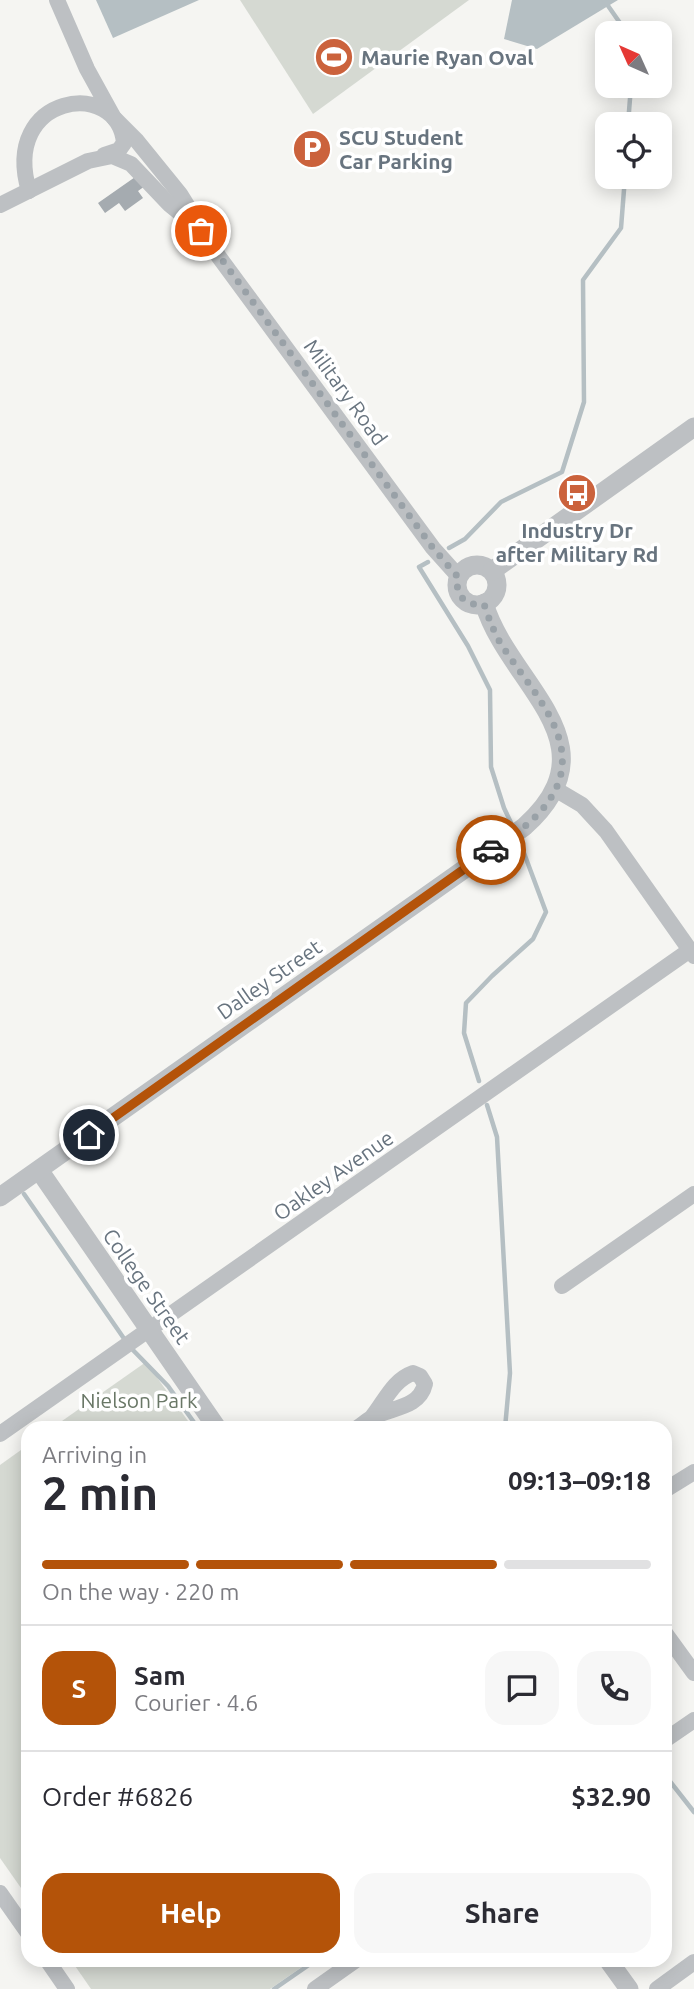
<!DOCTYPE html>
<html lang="en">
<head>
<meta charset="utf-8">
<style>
  :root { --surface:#fff; --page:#f7f7f7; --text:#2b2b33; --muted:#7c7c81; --line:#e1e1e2; --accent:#b45309 }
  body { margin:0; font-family:Ubuntu,sans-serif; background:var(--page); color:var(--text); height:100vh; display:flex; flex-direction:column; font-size:26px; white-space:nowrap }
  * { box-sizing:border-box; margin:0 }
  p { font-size:23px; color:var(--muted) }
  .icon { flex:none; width:38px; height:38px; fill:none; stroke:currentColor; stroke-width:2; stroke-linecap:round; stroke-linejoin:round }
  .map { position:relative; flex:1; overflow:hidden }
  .details { position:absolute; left:21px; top:1421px; width:651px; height:546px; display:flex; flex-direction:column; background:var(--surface); border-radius:21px; box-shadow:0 4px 18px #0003 }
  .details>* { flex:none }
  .needle { width:46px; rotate:315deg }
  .buttons { position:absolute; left:595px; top:21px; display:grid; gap:14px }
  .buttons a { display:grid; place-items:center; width:77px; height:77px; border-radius:14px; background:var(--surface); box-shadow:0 4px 18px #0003; font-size:35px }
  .pin { position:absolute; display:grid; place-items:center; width:60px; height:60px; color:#fff; margin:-30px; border:4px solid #fff; border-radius:50%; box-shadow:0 2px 7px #0007 }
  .courier { position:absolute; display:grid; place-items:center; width:70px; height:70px; margin:-35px; border:5px solid #b45309; border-radius:50%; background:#fff; color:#222; box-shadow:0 2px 9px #0007 }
  .head em { font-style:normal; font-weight:700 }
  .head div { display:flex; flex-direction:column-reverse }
  .head { display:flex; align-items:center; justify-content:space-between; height:119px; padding:0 21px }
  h1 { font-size:46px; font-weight:700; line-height:52px }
  .bar { display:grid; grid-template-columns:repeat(4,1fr); gap:10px 7px; align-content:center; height:84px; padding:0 21px }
  .bar i { height:9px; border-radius:5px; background:var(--line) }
  .bar .selected { background:var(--accent) }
  .bar p { grid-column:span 4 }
  .line { display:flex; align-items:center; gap:18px; padding:0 21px; border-top:2px solid var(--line) }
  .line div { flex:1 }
  .round { display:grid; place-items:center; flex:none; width:74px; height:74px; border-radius:21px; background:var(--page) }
  .cta { display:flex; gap:14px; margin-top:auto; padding:14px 21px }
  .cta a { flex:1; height:80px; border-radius:21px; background:var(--accent); color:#fff; font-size:28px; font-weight:700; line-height:80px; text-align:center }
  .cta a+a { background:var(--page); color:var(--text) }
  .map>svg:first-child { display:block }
  .green { fill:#d5d9d2 }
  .water { fill:#b5bfc3 }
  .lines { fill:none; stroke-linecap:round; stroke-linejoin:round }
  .stream { stroke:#b5bfc3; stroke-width:4.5 }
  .building { fill:#a5abb0 }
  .minor { stroke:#bdc0c3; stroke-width:16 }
  .tertiary { stroke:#bdc0c3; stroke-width:19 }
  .done { stroke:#99a1a7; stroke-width:7; stroke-dasharray:0 12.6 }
  .route { stroke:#b45309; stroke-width:9 }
  .labels { text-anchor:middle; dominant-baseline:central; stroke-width:7; stroke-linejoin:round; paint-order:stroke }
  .poi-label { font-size:21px; font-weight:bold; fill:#68747f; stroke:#fff; text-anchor:start }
  .street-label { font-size:21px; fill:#68747f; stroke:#fff }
  .park-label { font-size:21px; fill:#697766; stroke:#fff }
</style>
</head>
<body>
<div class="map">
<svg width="694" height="1989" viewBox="0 0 694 1989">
  <rect width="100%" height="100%" fill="#f5f5f2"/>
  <g class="green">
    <polygon points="240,0 469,0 313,114"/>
    <polygon points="146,1362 193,1428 52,1428"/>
    <polygon points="28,1445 28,1898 0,1858 0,1465"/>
    <polygon points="71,1960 312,1960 270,1989 91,1989"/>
  </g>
  <g class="water">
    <polygon points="96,0 199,0 113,38"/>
    <polygon points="512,0 618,0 537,49 504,39"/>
  </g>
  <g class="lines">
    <g class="stream">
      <polyline points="604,0 627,33"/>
      <polyline points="628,124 631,86"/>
      <polyline points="449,548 465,539 501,502 562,472 584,402 583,280 621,228 625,177"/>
      <polyline points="428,562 419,567 468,646 490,690 491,767 504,808 514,829"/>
      <polyline points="479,1081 464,1033 466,1003 492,976 533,939 546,912 518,837"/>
      <polyline points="487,1105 497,1137 510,1373 505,1428"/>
      <polyline points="24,1194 125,1340"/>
      <polyline points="130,1347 168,1386 198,1428"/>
      <polyline points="665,1775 694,1812"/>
      <polyline points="274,1989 316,1960"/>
    </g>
  </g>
  <polygon class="building" points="138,175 145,186 138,191 143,198 125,211 119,203 105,213 98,203"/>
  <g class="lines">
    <g class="minor">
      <polyline points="57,0 87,69 114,118 137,141 180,194 219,257 433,548 459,577"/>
      <path d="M 29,191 C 0,94 118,77 124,143 L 119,150 L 104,155"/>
      <polyline points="0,205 88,161 112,156 131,164 169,204 191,222"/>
      <polyline points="555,789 582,805 606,831 694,956"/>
      <polyline points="562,1286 694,1194"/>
      <path d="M 357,1428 C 362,1425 366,1421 371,1418 C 391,1407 419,1409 425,1384 L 420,1376 L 413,1373 C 393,1380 385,1401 372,1417"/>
      <polyline points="0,1434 690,950"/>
      <polyline points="665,1490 694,1472"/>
      <polyline points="665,1633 694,1673"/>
      <polyline points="665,1740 694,1720"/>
      <polyline points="0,1893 28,1933"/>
      <polyline points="47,1960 67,1989"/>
      <polyline points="315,1989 356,1960"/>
      <polyline points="657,1989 694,1962"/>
    </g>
    <g class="tertiary">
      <circle cx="477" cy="585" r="20"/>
      <polyline points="492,571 694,427"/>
      <polyline points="39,1170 217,1428"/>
      <path d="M 0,1197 L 524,827 C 618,743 508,685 484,603"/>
      <polyline points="608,1960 629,1989"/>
    </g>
  </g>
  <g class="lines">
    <path class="done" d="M 201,231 L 433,548 L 458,577 C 454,595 466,607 484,604 C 488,616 492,627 498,639 C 530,693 599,750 538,814 C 524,829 507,839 491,850"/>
    <polyline class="route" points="89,1135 491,850"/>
  </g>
  <defs>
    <g id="stadium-disc" transform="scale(2.0125)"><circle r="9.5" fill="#cb623c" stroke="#fff"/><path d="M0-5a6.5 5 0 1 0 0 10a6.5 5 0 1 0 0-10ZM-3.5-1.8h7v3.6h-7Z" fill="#fff"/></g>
    <g id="parking-disc" transform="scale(2.0125)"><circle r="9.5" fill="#cb623c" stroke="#fff"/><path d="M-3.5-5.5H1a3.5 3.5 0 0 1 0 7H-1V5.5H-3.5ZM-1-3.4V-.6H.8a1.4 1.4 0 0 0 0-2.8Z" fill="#fff"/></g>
    <g id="bus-disc" transform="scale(2.0125)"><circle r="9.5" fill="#cb623c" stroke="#fff"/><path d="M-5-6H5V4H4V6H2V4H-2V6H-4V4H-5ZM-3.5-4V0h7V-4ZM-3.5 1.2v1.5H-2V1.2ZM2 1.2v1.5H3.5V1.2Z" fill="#fff"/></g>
  </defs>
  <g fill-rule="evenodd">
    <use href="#stadium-disc" x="334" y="57"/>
    <use href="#parking-disc" x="312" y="149"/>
    <use href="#bus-disc" x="577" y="493"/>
  </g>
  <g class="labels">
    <g class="poi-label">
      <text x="361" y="57">Maurie Ryan Oval</text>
      <text x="339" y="137">SCU Student<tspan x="339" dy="24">Car Parking</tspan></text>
      <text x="577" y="530" text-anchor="middle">Industry Dr<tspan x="577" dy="24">after Military Rd</tspan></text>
    </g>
    <g class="street-label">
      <text transform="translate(346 392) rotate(54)">Military Road</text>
      <text transform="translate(269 979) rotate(-35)">Dalley Street</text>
      <text transform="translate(333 1175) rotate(-35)">Oakley Avenue</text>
      <text transform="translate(147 1286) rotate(55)">College Street</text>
    </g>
    <g class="park-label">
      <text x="139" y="1400">Nielson Park</text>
    </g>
  </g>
</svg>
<div class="buttons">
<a><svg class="needle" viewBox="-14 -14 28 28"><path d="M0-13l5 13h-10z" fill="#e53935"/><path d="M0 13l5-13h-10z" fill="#7c7c81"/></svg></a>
<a><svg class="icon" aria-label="locate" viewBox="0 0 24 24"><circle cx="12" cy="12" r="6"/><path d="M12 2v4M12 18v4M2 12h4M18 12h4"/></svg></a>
</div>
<div class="pin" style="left:201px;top:231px;background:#ea580c"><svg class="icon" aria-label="bag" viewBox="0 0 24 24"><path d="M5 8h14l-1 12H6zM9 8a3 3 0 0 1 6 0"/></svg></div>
<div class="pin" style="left:89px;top:1135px;background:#1f2937"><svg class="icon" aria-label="home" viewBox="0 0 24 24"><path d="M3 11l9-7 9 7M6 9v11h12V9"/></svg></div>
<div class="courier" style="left:491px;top:850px"><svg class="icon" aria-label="car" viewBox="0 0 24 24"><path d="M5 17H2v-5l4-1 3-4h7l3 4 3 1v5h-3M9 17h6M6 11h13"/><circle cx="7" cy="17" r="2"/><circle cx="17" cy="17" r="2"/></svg></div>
<section class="details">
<div class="head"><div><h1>2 min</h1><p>Arriving in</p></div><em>09:13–09:18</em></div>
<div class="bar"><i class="selected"></i><i class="selected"></i><i class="selected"></i><i></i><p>On the way · 220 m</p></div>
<div class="line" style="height:126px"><b class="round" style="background:var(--accent);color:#fff">S</b><div><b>Sam</b><p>Courier · 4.6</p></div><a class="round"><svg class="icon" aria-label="chat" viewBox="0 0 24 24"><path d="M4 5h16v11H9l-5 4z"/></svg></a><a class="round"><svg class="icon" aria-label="phone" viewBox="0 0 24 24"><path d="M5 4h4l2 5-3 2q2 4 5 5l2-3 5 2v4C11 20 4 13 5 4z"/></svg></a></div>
<div class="line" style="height:91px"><div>Order #6826</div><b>$32.90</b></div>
<div class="cta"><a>Help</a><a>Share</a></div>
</section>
</div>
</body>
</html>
